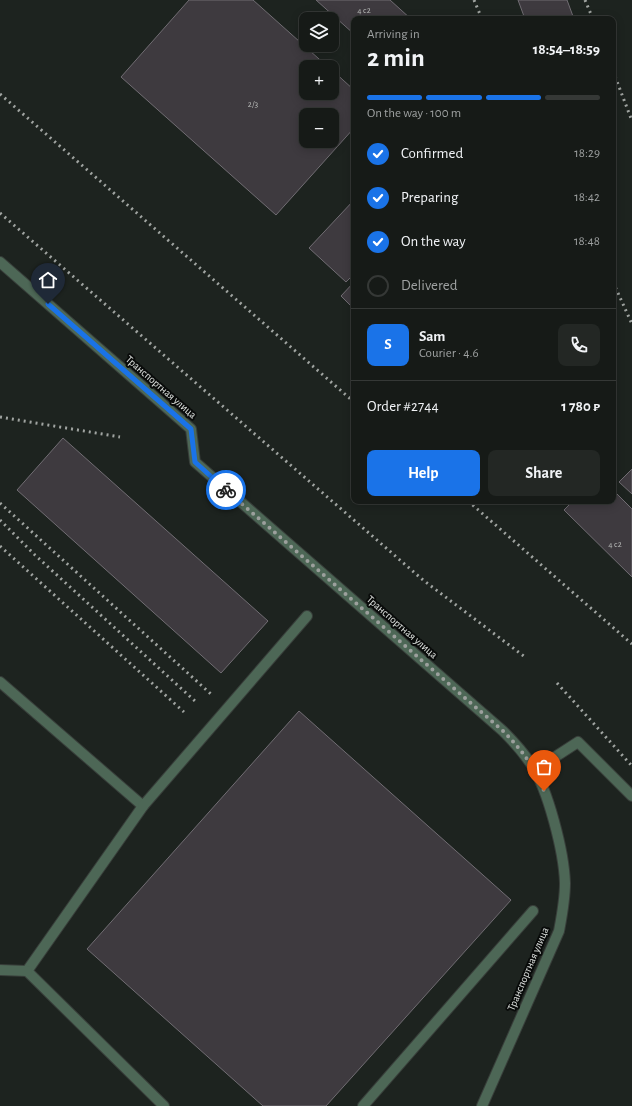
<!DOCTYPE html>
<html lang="en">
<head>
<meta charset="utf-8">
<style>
  :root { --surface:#161a17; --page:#232724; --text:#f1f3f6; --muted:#9ea1a1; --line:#353836; --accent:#1a73e8 }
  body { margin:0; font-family:"Alegreya Sans",sans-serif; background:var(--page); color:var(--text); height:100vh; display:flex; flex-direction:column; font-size:15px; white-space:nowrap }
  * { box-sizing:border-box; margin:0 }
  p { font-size:13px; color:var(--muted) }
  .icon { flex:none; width:22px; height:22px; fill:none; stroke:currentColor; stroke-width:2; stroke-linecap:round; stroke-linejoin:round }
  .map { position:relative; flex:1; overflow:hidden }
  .panel { position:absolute; left:351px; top:16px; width:265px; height:488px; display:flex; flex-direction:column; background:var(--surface); border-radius:8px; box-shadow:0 2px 10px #0003,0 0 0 1px var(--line) }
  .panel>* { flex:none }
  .tools { position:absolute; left:299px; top:12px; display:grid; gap:8px }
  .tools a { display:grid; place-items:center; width:40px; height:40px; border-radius:8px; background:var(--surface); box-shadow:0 2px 10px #0003,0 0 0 1px var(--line); font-size:20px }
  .pin { position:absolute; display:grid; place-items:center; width:34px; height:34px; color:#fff; margin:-41px -17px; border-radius:50% 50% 50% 0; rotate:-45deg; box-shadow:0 0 4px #0007 }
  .pin .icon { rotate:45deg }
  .courier { position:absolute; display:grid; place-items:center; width:40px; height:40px; margin:-20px; border:3px solid #1a73e8; border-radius:50%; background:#fff; color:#222; box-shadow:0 1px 5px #0007 }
  .summary em { font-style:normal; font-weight:700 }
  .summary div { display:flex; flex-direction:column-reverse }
  .summary { display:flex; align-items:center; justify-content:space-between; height:68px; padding:0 16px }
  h1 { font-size:26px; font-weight:700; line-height:30px }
  .bar { display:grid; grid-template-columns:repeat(4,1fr); gap:6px 4px; align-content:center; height:48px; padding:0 16px }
  .bar i { height:5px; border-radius:3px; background:var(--line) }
  .bar .active { background:var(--accent) }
  .bar p { grid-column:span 4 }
  .line { display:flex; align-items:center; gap:10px; padding:0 16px; border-top:1px solid var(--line) }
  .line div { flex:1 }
  .round { display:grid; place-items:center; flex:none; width:42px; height:42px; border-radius:8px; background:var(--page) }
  ol { padding:0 16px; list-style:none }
  li { display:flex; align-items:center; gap:12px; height:44px }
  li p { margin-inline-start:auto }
  li .icon { padding:4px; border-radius:50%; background:var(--accent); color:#fff; stroke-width:4 }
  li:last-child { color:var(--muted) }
  li i { width:22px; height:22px; border:2px solid var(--line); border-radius:50% }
  .button { display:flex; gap:8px; margin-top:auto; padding:8px 16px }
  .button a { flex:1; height:46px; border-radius:8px; background:var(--accent); color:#fff; font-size:16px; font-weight:700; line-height:46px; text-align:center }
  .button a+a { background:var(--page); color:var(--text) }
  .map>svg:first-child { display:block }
  .building { fill:#3e3a3f; stroke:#716d73; fill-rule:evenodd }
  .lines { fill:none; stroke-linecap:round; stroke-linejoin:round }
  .service-casing { stroke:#383e3a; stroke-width:12 }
  .minor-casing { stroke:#383e3a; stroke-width:12 }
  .service { stroke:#4d6756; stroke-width:10 }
  .minor { stroke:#4d6756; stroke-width:10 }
  .rail { stroke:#a0a4a1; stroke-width:3; stroke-dasharray:2 4; stroke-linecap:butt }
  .done { stroke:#9ca09d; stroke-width:4; stroke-dasharray:0 7.2 }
  .route { stroke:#1a73e8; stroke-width:5 }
  .labels { text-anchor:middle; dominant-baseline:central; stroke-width:4; stroke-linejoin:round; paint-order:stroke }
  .number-label { font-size:9px; fill:#b8bab8 }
  .street-label { font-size:11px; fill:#e0e4e1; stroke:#090b0a }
</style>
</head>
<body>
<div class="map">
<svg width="632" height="1106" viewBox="0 0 632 1106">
  <rect width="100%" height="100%" fill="#1d231f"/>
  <g class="building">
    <path d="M 189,0 L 253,0 L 328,67 L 306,67 L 306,93 L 332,93 L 332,70 L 354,90 L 354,128 L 276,215 L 121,77 ZM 306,115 L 332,115 L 332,141 L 306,141 Z"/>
    <polygon points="316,0 390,0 411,19 354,19 354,34"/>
    <polygon points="518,0 567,0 574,19 525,19"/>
    <polygon points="354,200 354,274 346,282 309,248"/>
    <polygon points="354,282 354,309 341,296"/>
    <polygon points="63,438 268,621 221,673 17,490"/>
    <polygon points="632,469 632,494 619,482"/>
    <polygon points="613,490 632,509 632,577 564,510 573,501 613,501"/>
    <polygon points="299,711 511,900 326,1106 263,1106 87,949"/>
  </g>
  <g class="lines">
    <g class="service-casing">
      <g id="service">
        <polyline points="0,682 143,806 27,971 164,1106"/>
        <polyline points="535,770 578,742 632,796"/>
        <polyline points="143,806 307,616"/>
        <polyline points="0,970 27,971"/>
        <polyline points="363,1106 533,911"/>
      </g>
    </g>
    <g class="minor-casing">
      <path id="minor" d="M 0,262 L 191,429 L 195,462 L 503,731 C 513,741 523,752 531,764 C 548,789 564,852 565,883 C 565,900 562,915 559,931 L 482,1106"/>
    </g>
    <use href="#service" class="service"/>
    <use href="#minor" class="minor"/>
    <g class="rail">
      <polyline points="474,0 482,19"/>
      <polyline points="585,0 593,19"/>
      <polyline points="613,71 632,121"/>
      <polyline points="0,94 354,402"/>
      <polyline points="0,213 423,580 525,657"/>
      <polyline points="613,282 632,324"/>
      <polyline points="0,417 120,437"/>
      <polyline points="468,501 632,644"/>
      <polyline points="0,503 212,695"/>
      <polyline points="0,520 35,555 196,702"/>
      <polyline points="0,546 184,712"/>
      <polyline points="557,683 632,766"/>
    </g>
  </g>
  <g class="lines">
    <path class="done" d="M 226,490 L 503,731 C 521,749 535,767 544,791"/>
    <polyline class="route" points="48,304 191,429 195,462 226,490"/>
  </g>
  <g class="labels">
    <g class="number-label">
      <text x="364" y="10">4 с2</text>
      <text x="253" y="104">2/3</text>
      <text x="615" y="544">4 с2</text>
    </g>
    <g class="street-label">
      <text transform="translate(161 387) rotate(41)">Транспортная улица</text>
      <text transform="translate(402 627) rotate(41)">Транспортная улица</text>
      <text transform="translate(528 969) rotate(-67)">Транспортная улица</text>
    </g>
  </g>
</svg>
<div class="tools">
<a><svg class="icon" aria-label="layers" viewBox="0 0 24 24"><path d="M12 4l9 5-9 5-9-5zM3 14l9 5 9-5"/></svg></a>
<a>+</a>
<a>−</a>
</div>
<div class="pin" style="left:544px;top:791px;background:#ea580c"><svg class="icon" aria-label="bag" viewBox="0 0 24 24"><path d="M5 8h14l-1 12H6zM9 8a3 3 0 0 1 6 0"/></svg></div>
<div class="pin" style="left:48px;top:304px;background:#1f2937"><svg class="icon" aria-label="home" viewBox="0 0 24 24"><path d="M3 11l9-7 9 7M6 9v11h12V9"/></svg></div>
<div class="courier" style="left:226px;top:490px"><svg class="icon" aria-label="bike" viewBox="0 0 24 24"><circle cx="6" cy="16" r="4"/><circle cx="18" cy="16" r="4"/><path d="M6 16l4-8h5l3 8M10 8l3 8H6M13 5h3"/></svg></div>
<section class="panel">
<div class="summary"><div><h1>2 min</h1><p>Arriving in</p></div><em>18:54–18:59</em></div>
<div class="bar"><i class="active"></i><i class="active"></i><i class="active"></i><i></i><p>On the way · 100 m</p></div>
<ol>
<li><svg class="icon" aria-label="check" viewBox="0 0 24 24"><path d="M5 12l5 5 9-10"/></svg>Confirmed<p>18:29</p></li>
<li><svg class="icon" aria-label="check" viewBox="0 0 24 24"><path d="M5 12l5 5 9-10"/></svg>Preparing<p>18:42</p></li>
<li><svg class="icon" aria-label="check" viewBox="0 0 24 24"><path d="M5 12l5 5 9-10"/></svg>On the way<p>18:48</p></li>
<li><i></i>Delivered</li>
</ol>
<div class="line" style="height:72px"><b class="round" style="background:var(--accent);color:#fff">S</b><div><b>Sam</b><p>Courier · 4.6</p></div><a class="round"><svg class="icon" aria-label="phone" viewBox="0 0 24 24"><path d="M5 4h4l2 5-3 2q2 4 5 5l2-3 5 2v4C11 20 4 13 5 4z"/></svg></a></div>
<div class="line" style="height:52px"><div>Order #2744</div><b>1 780 ₽</b></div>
<div class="button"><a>Help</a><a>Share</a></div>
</section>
</div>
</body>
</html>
